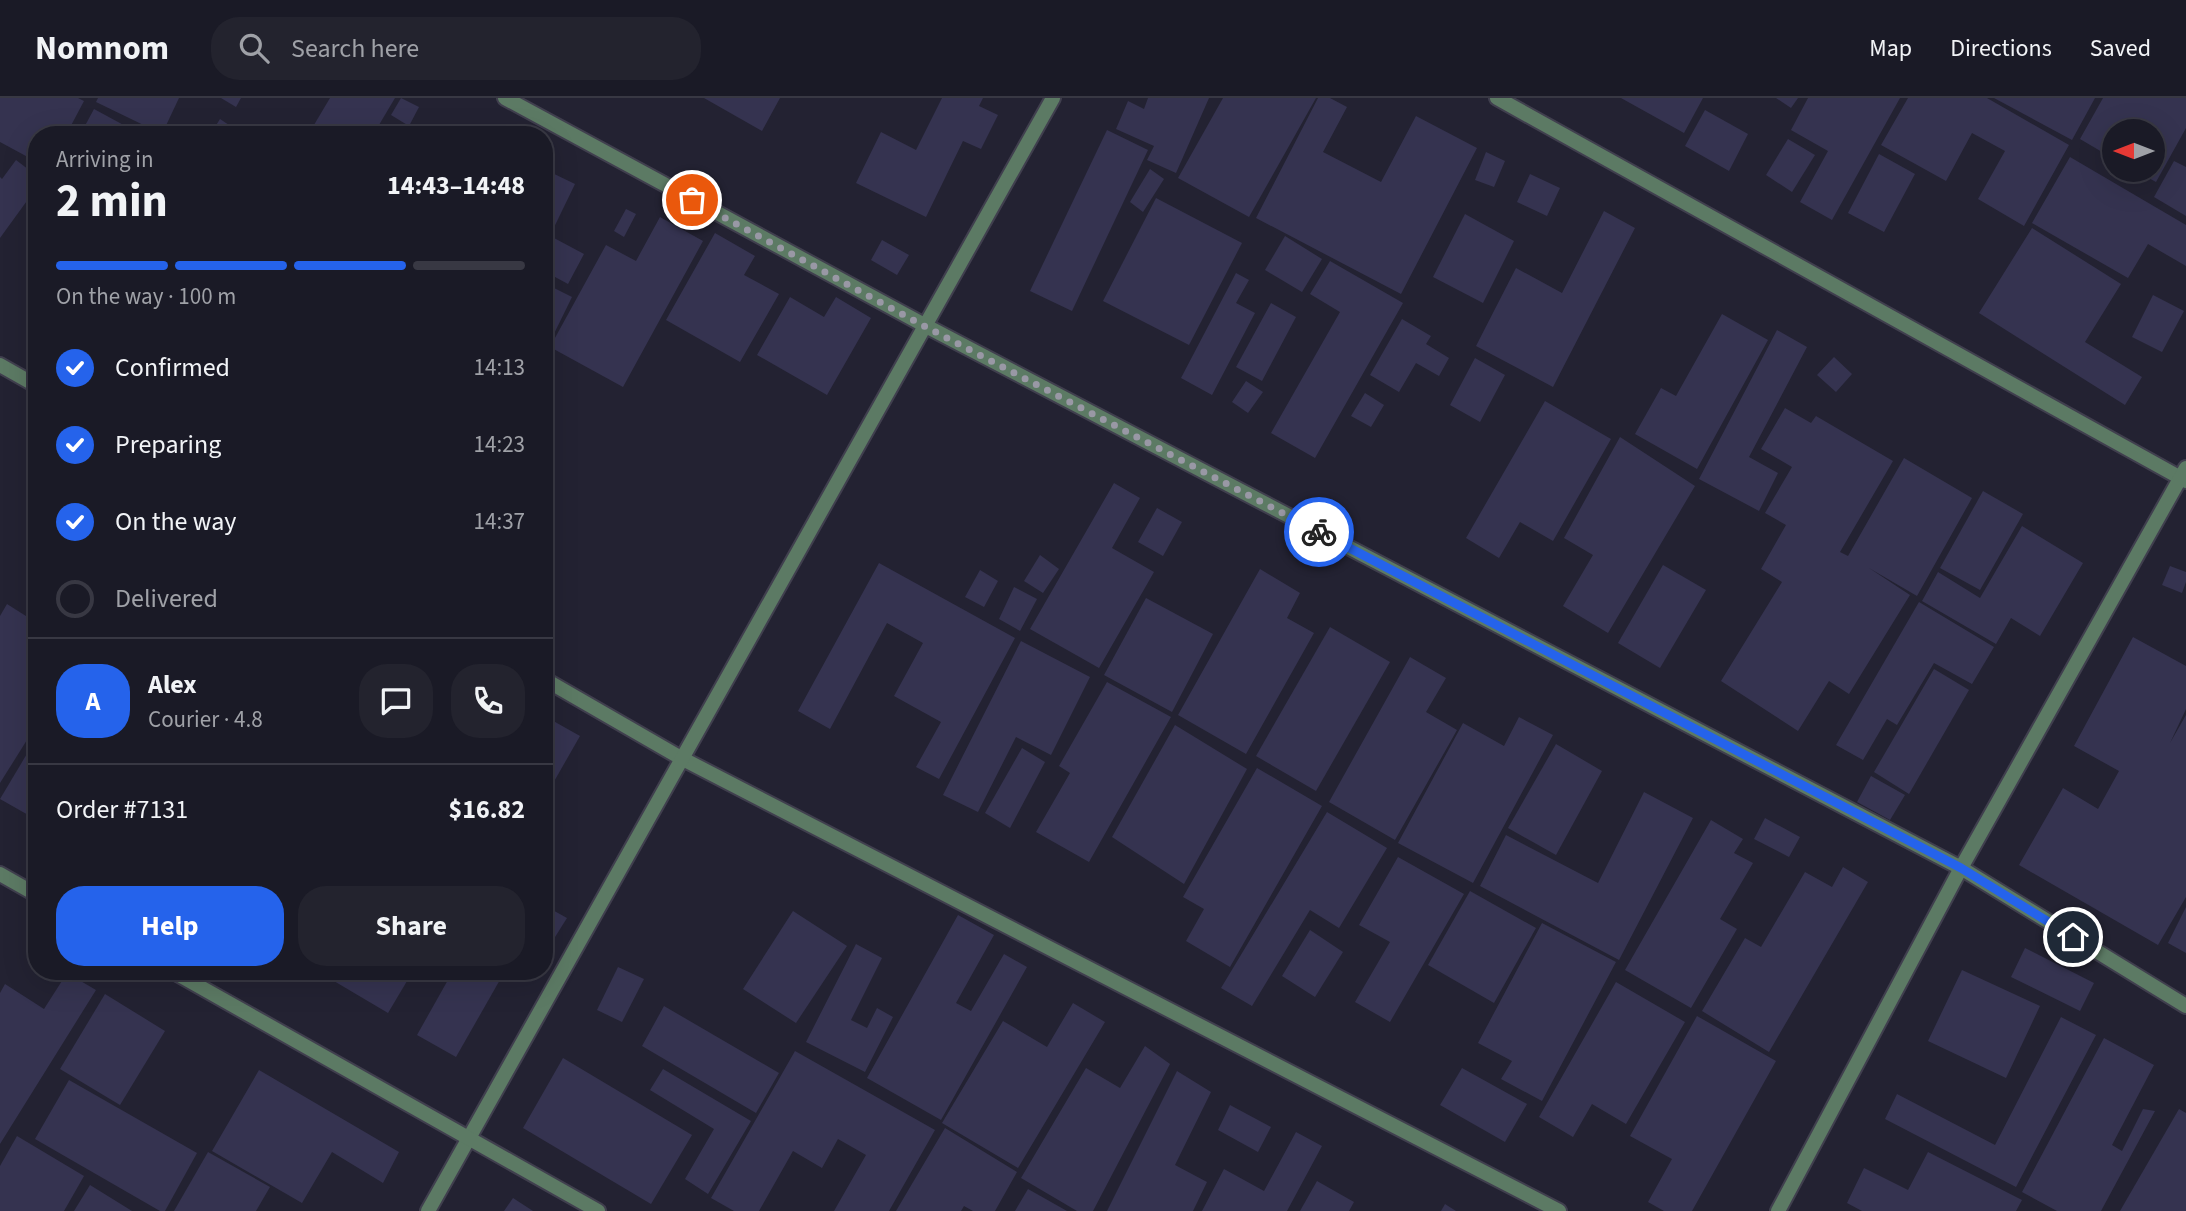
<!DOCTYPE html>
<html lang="en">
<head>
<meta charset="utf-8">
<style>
  :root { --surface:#1a1a26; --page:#23232e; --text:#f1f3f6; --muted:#9fa1a7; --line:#383843; --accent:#2563eb }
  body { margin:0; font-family:"Source Sans 3",sans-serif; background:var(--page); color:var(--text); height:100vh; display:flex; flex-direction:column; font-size:26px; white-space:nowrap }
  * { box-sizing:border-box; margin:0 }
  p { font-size:23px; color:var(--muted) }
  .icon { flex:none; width:38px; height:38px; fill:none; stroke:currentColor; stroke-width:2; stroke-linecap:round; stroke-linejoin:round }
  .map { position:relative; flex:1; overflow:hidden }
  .sheet { position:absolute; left:28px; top:28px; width:525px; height:854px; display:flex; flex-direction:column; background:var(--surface); border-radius:28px; box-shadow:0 7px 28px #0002,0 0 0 2px var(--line) }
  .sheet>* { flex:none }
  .needle { width:46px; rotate:270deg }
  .buttons { position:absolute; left:2102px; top:21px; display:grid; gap:14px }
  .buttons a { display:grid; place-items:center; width:63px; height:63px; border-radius:50%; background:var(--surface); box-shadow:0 7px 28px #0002,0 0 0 2px var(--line); font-size:35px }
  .pin { position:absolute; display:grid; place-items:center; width:60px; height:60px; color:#fff; margin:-30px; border:4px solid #fff; border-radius:50%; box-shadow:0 2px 7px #0007 }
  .courier { position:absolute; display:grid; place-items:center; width:70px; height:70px; margin:-35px; border:5px solid #2563eb; border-radius:50%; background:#fff; color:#222; box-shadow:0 2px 9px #0007 }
  .summary em { font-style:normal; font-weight:700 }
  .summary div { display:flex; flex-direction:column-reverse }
  .summary { display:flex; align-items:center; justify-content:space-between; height:119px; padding:0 28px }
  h1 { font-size:46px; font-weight:700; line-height:52px }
  .bar { display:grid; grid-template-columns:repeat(4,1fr); gap:10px 7px; align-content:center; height:84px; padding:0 28px }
  .bar i { height:9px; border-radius:5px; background:var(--line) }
  .bar .current { background:var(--accent) }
  .bar p { grid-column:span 4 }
  .line { display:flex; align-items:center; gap:18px; padding:0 28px; border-top:2px solid var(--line) }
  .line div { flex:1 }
  .round { display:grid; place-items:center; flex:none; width:74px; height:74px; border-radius:28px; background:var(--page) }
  ol { padding:0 28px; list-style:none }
  li { display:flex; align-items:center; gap:21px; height:77px }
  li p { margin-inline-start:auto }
  li .icon { padding:7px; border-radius:50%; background:var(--accent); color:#fff; stroke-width:4 }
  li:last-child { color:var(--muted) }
  li i { width:38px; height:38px; border:4px solid var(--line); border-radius:50% }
  .action { display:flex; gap:14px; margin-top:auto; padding:14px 28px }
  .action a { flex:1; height:80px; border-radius:28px; background:var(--accent); color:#fff; font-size:28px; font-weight:700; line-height:80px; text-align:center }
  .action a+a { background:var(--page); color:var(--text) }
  header { display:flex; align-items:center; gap:42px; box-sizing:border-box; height:98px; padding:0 35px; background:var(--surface); border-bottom:2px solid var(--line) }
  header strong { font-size:33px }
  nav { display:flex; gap:38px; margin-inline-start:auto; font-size:24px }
  .search { width:490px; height:63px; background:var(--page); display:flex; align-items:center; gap:18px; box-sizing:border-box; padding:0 24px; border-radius:28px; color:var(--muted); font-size:26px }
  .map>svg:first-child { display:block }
  .building { fill:#353350 }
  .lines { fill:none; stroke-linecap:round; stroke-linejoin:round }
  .minor-casing { stroke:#403f4e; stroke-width:18 }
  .tertiary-casing { stroke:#403f4e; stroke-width:18 }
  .minor { stroke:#5c7a64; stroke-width:14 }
  .tertiary { stroke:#5c7a64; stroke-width:14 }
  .done { stroke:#9998a5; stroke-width:7; stroke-dasharray:0 12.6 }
  .route { stroke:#2563eb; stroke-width:9 }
</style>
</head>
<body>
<header>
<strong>Nomnom</strong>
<div class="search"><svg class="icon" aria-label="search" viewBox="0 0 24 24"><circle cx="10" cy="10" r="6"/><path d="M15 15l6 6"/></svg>Search here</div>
<nav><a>Map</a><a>Directions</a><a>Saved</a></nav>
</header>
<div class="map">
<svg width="2186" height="1113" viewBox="0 0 2186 1113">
  <rect width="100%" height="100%" fill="#232232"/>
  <g class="building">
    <polygon points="0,0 78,0 84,3 66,37 37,37 37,64 0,44"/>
    <polygon points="98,0 179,0 162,36 96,4"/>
    <polygon points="221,0 241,0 236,9"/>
    <polygon points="330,0 395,0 373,37 308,37"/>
    <polygon points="401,0 419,9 409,28 391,17"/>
    <polygon points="704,0 780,0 762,33"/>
    <polygon points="942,0 983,0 979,8 998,17 981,51 963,43 926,119 856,85 881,34 916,52"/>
    <polygon points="1148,0 1209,0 1176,75 1147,62 1154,48 1116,31 1128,3 1144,11"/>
    <polygon points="1223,0 1316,0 1249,119 1178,80"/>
    <polygon points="1318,0 1330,0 1347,9 1323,54 1381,84 1416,18 1477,50 1401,196 1256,120"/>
    <polygon points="1621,0 1703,0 1684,35"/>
    <polygon points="1776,0 1798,0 1791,10"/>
    <polygon points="1808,0 1900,0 1832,122 1800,104 1828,53 1791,32"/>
    <polygon points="1908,0 1987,0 2069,47 2024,128 1978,101 2005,53 1972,35 1946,83 1881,47"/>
    <polygon points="1994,0 2095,0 2072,42"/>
    <polygon points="2103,0 2186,0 2186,30 2156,84 2134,72 2152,72 2152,33 2114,33 2114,61 2080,41"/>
    <polygon points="94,11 142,37 80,37"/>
    <polygon points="1705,12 1748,36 1729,73 1685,48"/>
    <polygon points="220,21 244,37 210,37"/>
    <polygon points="1107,32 1148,52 1072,213 1030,193"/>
    <polygon points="1788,41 1815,57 1792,94 1766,77"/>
    <polygon points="1486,54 1505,63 1494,89 1475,82"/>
    <polygon points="1879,56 1915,76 1884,134 1848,115"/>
    <polygon points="2070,59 2186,127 2186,168 2148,146 2128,180 2032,125"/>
    <polygon points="16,62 37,78 37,89 0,140 0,79 2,81"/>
    <polygon points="2174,63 2186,69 2186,118 2154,99"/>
    <polygon points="544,71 575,86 544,150"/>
    <polygon points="1150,71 1164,81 1143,114 1130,104"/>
    <polygon points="1530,76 1560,90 1547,118 1517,104"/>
    <polygon points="1156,100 1242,145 1189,247 1103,203"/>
    <polygon points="626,111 636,116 624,139 614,133"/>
    <polygon points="1604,113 1635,130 1553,289 1476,248 1516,170 1562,195"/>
    <polygon points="1465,116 1514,143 1483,205 1433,179"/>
    <polygon points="660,119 703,143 623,289 550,249 606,147 636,163"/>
    <polygon points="2032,130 2121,186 2085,244 2142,279 2125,307 1979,215"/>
    <polygon points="715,135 755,158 744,177 779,196 740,264 666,222"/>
    <polygon points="1285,138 1322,161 1302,194 1265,172"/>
    <polygon points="554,140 584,156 568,186 544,173 544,158"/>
    <polygon points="882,142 909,157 897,177 871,162"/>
    <polygon points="1330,163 1403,205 1315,360 1271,335 1340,214 1310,196"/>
    <polygon points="1236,175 1249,182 1236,205 1255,215 1212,297 1181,280"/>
    <polygon points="544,185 572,199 546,252 544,251"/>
    <polygon points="2153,197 2184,213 2162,254 2132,239"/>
    <polygon points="790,199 824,219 836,199 871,220 827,297 757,257"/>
    <polygon points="1271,205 1296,219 1262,283 1236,269"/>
    <polygon points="1722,216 1768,242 1697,371 1635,336 1661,290 1676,298"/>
    <polygon points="1402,221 1431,238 1426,246 1449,260 1439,278 1416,265 1399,294 1370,277"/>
    <polygon points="1777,232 1807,249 1749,359 1778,375 1759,413 1699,381"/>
    <polygon points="1834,259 1852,276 1836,294 1817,277"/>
    <polygon points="1475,260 1505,277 1480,324 1450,307"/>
    <polygon points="1246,283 1263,294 1248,315 1232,304"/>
    <polygon points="1365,295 1384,307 1371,329 1351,318"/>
    <polygon points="1545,303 1611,341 1553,443 1520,424 1499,460 1466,440"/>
    <polygon points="1785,310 1811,325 1816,318 1893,363 1840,454 1848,458 1904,360 1972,400 1917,498 1869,470 1910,497 1849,596 1829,583 1798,633 1721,583 1782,484 1761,471 1786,427 1765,415 1792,369 1761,351"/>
    <polygon points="1620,339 1695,388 1608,535 1563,508 1593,457 1564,440"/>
    <polygon points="1114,385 1140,400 1112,450 1154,474 1099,570 1030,531"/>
    <polygon points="1983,393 2023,416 1980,492 1940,470"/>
    <polygon points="1157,410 1182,424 1163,458 1138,444"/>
    <polygon points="2022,428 2083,465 2040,538 2011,520 1996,546 1922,503 1938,474 1980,500"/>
    <polygon points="1040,457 1059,471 1043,495 1024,483"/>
    <polygon points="879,465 1015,540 939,681 916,669 941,624 894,598 923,545 887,525 830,631 798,613"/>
    <polygon points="1663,467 1706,492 1660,570 1618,545"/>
    <polygon points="2170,468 2186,474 2186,484 2182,495 2162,487"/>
    <polygon points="1260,471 1300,495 1287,520 1314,535 1246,656 1178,617"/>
    <polygon points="980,472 998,483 984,509 965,499"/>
    <polygon points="1014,489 1037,501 1020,533 999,521"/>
    <polygon points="1146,500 1213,536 1172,614 1104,577"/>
    <polygon points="1919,504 1994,549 1972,586 1934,565 1897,627 1887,621 1863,662 1836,647"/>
    <polygon points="7,506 37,525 37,626 0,685 0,518"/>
    <polygon points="1330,529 1390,564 1316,693 1256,658"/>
    <polygon points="2133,539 2186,568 2186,611 2170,645 2186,617 2186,799 2158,847 2019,767 2063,690 2098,711 2119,673 2074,648"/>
    <polygon points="1021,543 1090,579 1051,657 1016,639 978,714 943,697"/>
    <polygon points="1410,559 1446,580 1426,614 1457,632 1395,742 1329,704"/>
    <polygon points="1934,571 1969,592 1909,696 1874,674"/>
    <polygon points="1107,584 1171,619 1089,764 1036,734 1070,675 1059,668"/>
    <polygon points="1519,619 1553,637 1473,785 1398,745 1463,625 1504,648"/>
    <polygon points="548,620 580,638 544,701 544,627"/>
    <polygon points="1175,627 1247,671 1184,786 1112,739"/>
    <polygon points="37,639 37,722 0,701"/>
    <polygon points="1556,646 1602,673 1556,757 1508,730"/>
    <polygon points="1022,650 1045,664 1010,730 985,715"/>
    <polygon points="1257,670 1322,708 1230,869 1186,843 1204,811 1183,799"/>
    <polygon points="1871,678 1905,697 1890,722 1857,704"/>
    <polygon points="1644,694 1693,720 1619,862 1480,788 1506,737 1598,785"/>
    <polygon points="1327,714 1387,750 1339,830 1310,812 1252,908 1221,890"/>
    <polygon points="1765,720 1800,739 1789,759 1754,741"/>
    <polygon points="1711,722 1743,741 1734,755 1753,765 1720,821 1737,831 1691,910 1625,872"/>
    <polygon points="1398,759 1464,796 1390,924 1355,904 1390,844 1359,827"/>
    <polygon points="1843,769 1868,784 1769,954 1702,913 1745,840 1761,849 1805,774 1832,789"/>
    <polygon points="1470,793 1536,830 1494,905 1428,867"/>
    <polygon points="2186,809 2186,855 2168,845"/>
    <polygon points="549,810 567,820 550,847 544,844 544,818"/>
    <polygon points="793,813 847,848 796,925 743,891"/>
    <polygon points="958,817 994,837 956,905 971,913 1004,856 1027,869 941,1022 867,980"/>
    <polygon points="1542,825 1616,864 1542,1003 1501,981 1512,963 1478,945"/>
    <polygon points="1310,832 1343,854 1315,899 1282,878"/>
    <polygon points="856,846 882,860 851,922 867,930 877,910 893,919 865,974 806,944"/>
    <polygon points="2025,850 2094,885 2080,913 2011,879"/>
    <polygon points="618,869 644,881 622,924 597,912"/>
    <polygon points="1962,872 2040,908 2006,980 1928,943"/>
    <polygon points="317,873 413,873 388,915"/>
    <polygon points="453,873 505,873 456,959 417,937"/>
    <polygon points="67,875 96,892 0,1046 0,895 5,886 44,911"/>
    <polygon points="1616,884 1685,924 1626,1026 1592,1006 1573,1039 1539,1019"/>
    <polygon points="105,896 165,933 120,1007 60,971"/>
    <polygon points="1073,905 1105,924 1018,1070 942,1025 1003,923 1047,949"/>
    <polygon points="664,908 779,975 756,1015 642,948"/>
    <polygon points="1697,918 1776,963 1692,1113 1664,1113 1648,1104 1672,1061 1630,1038"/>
    <polygon points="2061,919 2096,937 2016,1089 1885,1021 1897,996 1995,1047"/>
    <polygon points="2104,940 2154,967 2112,1047 2122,1053 2143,1011 2155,1013 2101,1113 2057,1113 2022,1094"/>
    <polygon points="1145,948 1170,966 1093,1113 1077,1113 1021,1080 1086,970 1120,990"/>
    <polygon points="795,953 935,1032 889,1113 834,1113 866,1057 838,1041 822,1070 793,1053 759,1113 734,1113 711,1100"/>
    <polygon points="563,960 692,1037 651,1106 523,1030"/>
    <polygon points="1462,970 1527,1006 1505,1044 1440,1007"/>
    <polygon points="663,971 751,1023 708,1096 685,1081 714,1031 650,992"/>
    <polygon points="259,972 399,1054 383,1085 332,1054 302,1105 212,1053"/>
    <polygon points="1177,973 1211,994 1175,1067 1207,1084 1193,1113 1107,1113"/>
    <polygon points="69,982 197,1055 165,1113 160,1113 35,1041"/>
    <polygon points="1230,1007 1271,1029 1258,1054 1218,1032"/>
    <polygon points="2179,1011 2186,1015 2186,1113 2120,1113"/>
    <polygon points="945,1030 1017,1074 995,1113 973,1113 964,1108 961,1113 896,1113"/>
    <polygon points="1296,1034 1322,1048 1287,1113 1202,1113 1224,1071 1264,1093"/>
    <polygon points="17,1038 84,1078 64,1113 0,1113 0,1068"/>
    <polygon points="208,1054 270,1089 256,1113 174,1113"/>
    <polygon points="1928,1054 2022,1102 2016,1113 1862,1113 1847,1105 1864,1070 1908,1092"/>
    <polygon points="1317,1083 1354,1104 1349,1113 1300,1113"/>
    <polygon points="90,1087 132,1113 74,1113"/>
    <polygon points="1028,1091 1067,1113 1015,1113"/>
    <polygon points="513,1100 533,1113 504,1113"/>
    <polygon points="1445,1106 1456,1113 1441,1113"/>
  </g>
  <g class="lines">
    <g class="minor-casing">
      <g id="minor">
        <polyline points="505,0 926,228 1961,770 2186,908"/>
        <polyline points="1497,0 2186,383"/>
        <polyline points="0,267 37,288"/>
        <polyline points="544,581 681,660 1559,1113"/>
        <polyline points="428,1113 1053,0"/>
        <polyline points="1778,1113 1961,770 2186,370"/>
      </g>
    </g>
    <g class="tertiary-casing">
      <g id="tertiary">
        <polyline points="0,776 37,797"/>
        <polyline points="172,873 598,1113"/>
      </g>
    </g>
    <use href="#minor" class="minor"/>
    <use href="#tertiary" class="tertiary"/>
  </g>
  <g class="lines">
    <polyline class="done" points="692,102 926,229 1319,434"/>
    <polyline class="route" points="1319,434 1961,770 2073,839"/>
  </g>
</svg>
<div class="buttons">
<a><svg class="needle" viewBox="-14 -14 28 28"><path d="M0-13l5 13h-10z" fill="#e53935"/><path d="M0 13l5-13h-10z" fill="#9fa1a7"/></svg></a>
</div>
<div class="pin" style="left:692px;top:102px;background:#ea580c"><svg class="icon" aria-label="bag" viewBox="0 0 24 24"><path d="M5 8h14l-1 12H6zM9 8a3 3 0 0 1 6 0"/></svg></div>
<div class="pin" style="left:2073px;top:839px;background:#1f2937"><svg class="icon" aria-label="home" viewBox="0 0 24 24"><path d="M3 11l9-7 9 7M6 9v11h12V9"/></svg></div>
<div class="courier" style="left:1319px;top:434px"><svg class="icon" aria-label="bike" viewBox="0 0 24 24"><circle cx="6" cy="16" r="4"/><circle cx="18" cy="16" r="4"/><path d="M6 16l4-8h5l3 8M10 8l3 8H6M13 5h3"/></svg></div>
<section class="sheet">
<div class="summary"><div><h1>2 min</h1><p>Arriving in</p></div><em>14:43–14:48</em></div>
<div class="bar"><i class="current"></i><i class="current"></i><i class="current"></i><i></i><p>On the way · 100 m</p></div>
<ol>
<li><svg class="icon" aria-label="check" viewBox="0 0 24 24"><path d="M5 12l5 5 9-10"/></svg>Confirmed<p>14:13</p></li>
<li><svg class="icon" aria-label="check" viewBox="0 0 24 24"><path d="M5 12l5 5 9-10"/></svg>Preparing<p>14:23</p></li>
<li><svg class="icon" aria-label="check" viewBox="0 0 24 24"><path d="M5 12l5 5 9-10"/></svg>On the way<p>14:37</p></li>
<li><i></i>Delivered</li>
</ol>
<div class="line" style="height:126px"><b class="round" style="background:var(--accent);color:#fff">A</b><div><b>Alex</b><p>Courier · 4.8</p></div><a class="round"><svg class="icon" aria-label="chat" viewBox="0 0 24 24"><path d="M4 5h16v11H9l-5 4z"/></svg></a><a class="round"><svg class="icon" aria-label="phone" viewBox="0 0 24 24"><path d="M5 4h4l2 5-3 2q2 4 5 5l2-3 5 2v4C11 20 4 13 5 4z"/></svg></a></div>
<div class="line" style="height:91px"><div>Order #7131</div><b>$16.82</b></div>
<div class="action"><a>Help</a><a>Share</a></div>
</section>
</div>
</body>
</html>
